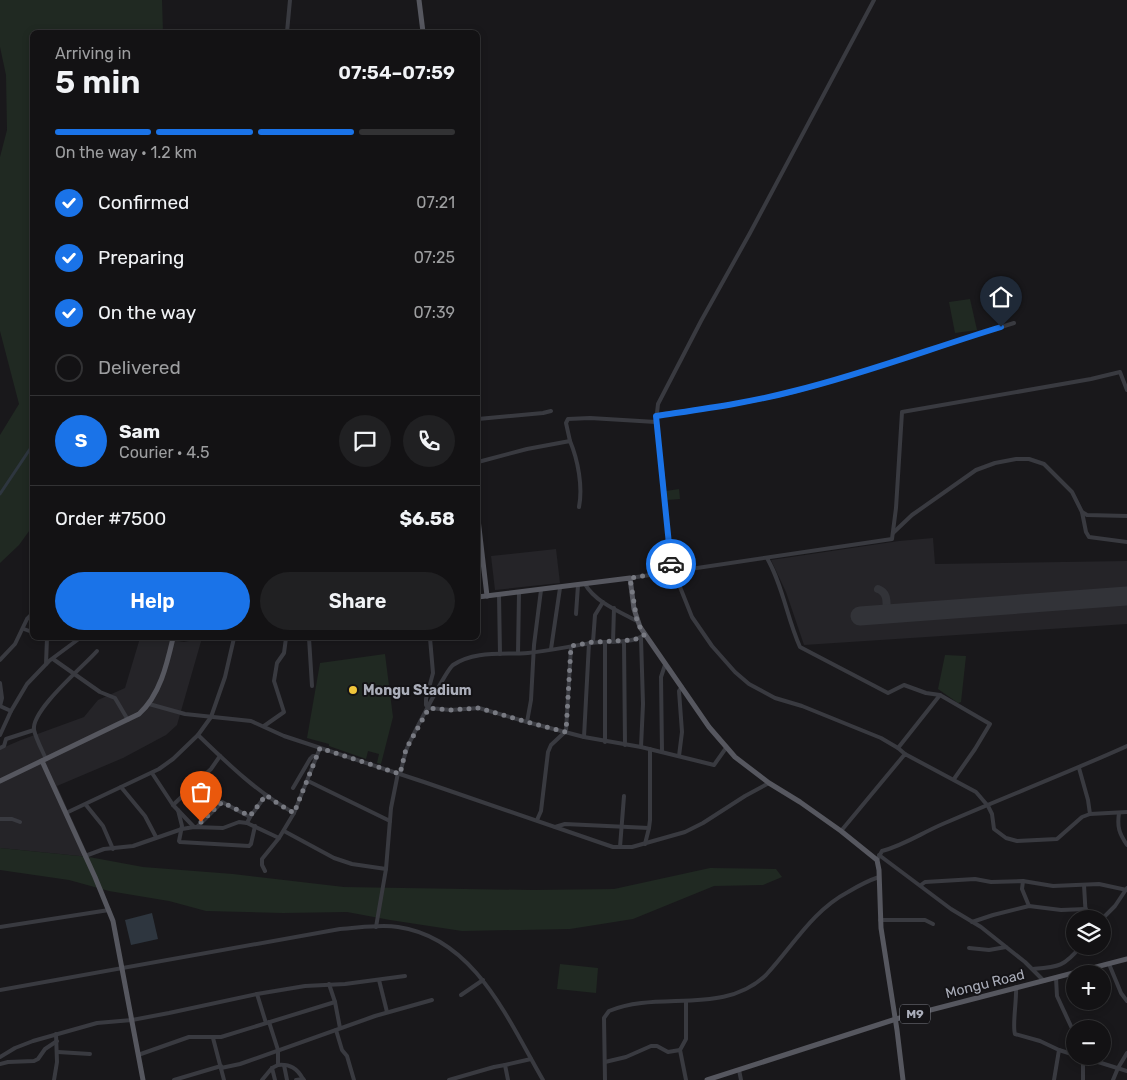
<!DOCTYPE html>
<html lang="en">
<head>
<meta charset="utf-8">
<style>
  :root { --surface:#131214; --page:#202022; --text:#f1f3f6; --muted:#9d9ea0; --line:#323234; --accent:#1a73e8 }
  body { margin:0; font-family:Rubik,sans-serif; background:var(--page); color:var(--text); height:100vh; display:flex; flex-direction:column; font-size:19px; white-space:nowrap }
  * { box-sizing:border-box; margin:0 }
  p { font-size:16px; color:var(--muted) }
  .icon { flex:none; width:28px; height:28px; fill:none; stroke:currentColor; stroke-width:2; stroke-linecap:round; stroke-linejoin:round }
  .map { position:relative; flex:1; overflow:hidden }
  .panel { position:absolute; left:30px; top:30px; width:450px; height:610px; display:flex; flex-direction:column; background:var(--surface); border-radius:8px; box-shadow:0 2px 8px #0003,0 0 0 1px var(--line) }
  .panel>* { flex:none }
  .fabs { position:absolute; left:1066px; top:910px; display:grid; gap:10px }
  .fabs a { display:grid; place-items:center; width:45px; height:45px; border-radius:50%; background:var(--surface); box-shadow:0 2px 8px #0003,0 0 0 1px var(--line); font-size:25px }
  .pin { position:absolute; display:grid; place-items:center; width:42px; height:42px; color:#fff; margin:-51px -21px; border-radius:50% 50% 50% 0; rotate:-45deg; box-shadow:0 0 5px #0007 }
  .pin .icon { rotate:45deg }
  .courier { position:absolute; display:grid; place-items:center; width:50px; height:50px; margin:-25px; border:4px solid #1a73e8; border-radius:50%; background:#fff; color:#222; box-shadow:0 1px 6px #0007 }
  .summary em { font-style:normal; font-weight:600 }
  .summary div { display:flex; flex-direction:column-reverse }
  .summary { display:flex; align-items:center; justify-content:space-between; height:85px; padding:0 25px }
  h1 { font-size:32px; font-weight:600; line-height:38px }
  .bar { display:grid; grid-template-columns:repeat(4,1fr); gap:8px 5px; align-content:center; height:60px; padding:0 25px }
  .bar i { height:6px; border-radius:4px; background:var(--line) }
  .bar .on { background:var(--accent) }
  .bar p { grid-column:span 4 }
  .line { display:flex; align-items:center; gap:12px; padding:0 25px; border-top:1px solid var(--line) }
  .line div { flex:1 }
  .round { display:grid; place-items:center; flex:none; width:52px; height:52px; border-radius:26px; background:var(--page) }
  ol { padding:0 25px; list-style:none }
  li { display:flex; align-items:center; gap:15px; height:55px }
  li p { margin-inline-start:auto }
  li .icon { padding:5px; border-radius:50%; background:var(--accent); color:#fff; stroke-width:4 }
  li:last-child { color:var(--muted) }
  li i { width:28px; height:28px; border:2px solid var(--line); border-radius:50% }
  .button { display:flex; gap:10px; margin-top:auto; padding:10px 25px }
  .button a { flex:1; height:58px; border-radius:30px; background:var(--accent); color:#fff; font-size:20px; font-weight:600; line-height:58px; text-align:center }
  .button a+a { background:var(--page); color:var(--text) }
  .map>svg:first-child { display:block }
  .built { fill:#252428 }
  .green { fill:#202922 }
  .water { fill:#2e363f }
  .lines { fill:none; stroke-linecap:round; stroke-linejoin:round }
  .canal { stroke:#2e363f; stroke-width:3 }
  .taxiway { stroke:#323338; stroke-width:8 }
  .runway { stroke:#323338; stroke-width:19 }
  .minor { stroke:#393a40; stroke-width:4 }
  .major { stroke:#56575f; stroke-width:5 }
  .done { stroke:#787a82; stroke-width:5; stroke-dasharray:0 9 }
  .route { stroke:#1a73e8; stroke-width:6 }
  .poi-dot { fill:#f0c63b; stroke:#141316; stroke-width:2 }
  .labels { text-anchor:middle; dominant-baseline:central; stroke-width:4; stroke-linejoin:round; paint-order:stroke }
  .shield { fill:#141316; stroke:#7e8089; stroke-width:1 }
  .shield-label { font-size:12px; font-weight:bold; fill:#abaeba }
  .poi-label { font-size:14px; font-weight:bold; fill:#abaeba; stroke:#141316; text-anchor:start }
  .street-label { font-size:14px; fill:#abaeba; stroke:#141316 }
</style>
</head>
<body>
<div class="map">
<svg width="1127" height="1080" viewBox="0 0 1127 1080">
  <rect width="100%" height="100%" fill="#19181b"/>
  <g class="built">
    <polygon points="933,538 935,564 1127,561 1127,624 804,645 786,592 771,560 899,541"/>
    <polygon points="556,549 560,583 495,590 491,556"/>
    <polygon points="140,638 173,638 172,640 184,642 202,638 177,725 166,735 123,758 57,786 89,857 0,848 0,749 21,740 84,717 98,700 125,688"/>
  </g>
  <g class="green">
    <polygon points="0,0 162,0 163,32 32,32 32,527 19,545 0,563 0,435 19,404 0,331 0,157 7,130 6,75 0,47"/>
    <polygon points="970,299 977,330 955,333 949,302"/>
    <polygon points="679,489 680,499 667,500 666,491"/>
    <polygon points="385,654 393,717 381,764 377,763 379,754 368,751 366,759 329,746 329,744 307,738 320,663"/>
    <polygon points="945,655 966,656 961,702 958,703 938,689"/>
    <polygon points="0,848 89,857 143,867 233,874 344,887 533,890 614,889 710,868 776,869 782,877 763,885 714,886 633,919 570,929 462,931 390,920 347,912 283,913 206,911 169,901 109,891 69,880 0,870"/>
    <polygon points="560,964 598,968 596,993 557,989"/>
  </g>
  <polygon class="water" points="152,913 158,939 131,945 125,920"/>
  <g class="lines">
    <polyline class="canal" points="0,494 32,446"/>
    <path class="taxiway" d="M 878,589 C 889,593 886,604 887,614"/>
    <polyline class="runway" points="860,616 1127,596"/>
    <g class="minor">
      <polyline points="874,0 750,233 701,321 658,404 656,422 663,478 671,571 680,587 692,617 712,646 735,672 749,684 775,698 802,706 881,738 898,748"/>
      <polyline points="287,32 290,0"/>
      <path d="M 656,415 C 703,409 751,403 797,391 C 871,372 942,345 1014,323"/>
      <polyline points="478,419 543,413 551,411"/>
      <polyline points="570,441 566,423 568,419 590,418 656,422"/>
      <path d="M 478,462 L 527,449 L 570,441 C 578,460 583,487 579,507"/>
      <polyline points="1082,512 1086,532 1089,537 1127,542"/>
      <polyline points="893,533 912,515 976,470 995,463 1016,459 1029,459 1044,464 1072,492 1082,512 1087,515 1127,516"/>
      <path d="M 767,558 C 783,586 787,618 800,647 L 888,693 L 904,685 L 926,693 L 940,695"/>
      <polyline points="630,578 892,539 896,508 902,412 1091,379 1120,372 1127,390"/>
      <path d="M 585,584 C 595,602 620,612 637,621"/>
      <polyline points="499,595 500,654"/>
      <polyline points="576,614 578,585"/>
      <polyline points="24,629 32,632"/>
      <polyline points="309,638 312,686"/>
      <polyline points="430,638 433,673 426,699 426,705 429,708 451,710 479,708 527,722 584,737 641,747 714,765 726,748"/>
      <polyline points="641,638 643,704 641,747"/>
      <polyline points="624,641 625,745"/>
      <polyline points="593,642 595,615 603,602"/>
      <polyline points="613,642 614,608"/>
      <polyline points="551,649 560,588"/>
      <polyline points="518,653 519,593"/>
      <polyline points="53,659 100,692 115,698 128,720"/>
      <polyline points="0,660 15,644 27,619 32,614"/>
      <polyline points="46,664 47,638"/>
      <polyline points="0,683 2,698 0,706 11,711"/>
      <polyline points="149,704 185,714 251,721 284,736 424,782 613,847 632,847 685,832 703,823 745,796 769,783"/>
      <polyline points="527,722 531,700 534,645 541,590"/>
      <polyline points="264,726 284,712 274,681 277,663 284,653 286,638"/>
      <polyline points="0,735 11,711 27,684 49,661 80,638"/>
      <path d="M 198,735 C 228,764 258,793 294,813"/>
      <polyline points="584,737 589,643"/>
      <polyline points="605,742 605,642"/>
      <polyline points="0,748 4,746 6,739 34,730"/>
      <polyline points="662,752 661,677 665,665"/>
      <polyline points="905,754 898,748 940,695 990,724 975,749 954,779"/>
      <polyline points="679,756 682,732 679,691 682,687"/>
      <path d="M 46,759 C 42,750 36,739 34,730 C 31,710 84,666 97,651"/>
      <polyline points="152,773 173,805 194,827"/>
      <path d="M 400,774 C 402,766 404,757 407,748 C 412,737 446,670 453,665 C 475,650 504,655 528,653 C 549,651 571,646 592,643 C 609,640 629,645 644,635"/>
      <polyline points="308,781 390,821"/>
      <polyline points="121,787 145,816 156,837"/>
      <polyline points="293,788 310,759 313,756 317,756"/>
      <polyline points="86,805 103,826 113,849"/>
      <polyline points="173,805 211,769 220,756"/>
      <polyline points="178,810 182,826 179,841 180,842 249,846 251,844 255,826"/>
      <polyline points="66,813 159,769 173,759 198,735 211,717 225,677 234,638"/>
      <path d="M 1119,813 C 1117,827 1119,833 1127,845"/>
      <polyline points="1090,814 1127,812"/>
      <polyline points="0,819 12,819 20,822"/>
      <polyline points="537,820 541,811 548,752 551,745 566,731 571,647"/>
      <polyline points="247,823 250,817 266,795"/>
      <polyline points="197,827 222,802 250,817"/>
      <polyline points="555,827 565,824 649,828"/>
      <polyline points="284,831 334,858 352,864 386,869"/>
      <polyline points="841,831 905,754 976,792 988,806 992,814 994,829 1006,838 1017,841 1057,839 1082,817 1090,814 1088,800 1079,768"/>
      <polyline points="645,844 649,828 650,820 650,749"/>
      <polyline points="620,847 624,796"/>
      <polyline points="879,855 951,909 981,927 1025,962 1044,981"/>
      <polyline points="85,856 104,849 133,846 182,829 194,827 223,828 239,822 247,823 279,838"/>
      <path d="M 877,860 L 882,851 C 905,845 923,832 945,823 C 1005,797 1067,773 1127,746"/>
      <polyline points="265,871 262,865 262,859 279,838 294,813 320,748"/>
      <polyline points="1023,881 1022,889 1029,906"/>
      <polyline points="921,885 925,882 975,879 991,882 1023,881 1053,886 1099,884 1127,890"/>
      <polyline points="1084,885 1086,919"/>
      <polyline points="1102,919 1115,906 1127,888"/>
      <polyline points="880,920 925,920 933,924"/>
      <polyline points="972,922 993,915 1029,906 1061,910 1086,909"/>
      <polyline points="0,927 109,910"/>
      <polyline points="376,927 386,869 391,808 398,773"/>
      <polyline points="969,948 989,950 1006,947"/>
      <polyline points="1109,964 1121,993 1127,1001"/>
      <path d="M 1033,969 C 1058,967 1064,967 1081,946"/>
      <polyline points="1056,978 1057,996 1075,1035"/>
      <polyline points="379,980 387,1012"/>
      <polyline points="329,984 335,1002 340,1028"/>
      <path d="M 1016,987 C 1017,999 1012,1026 1015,1034 L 1040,1041 L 1059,1050 L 1075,1055"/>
      <path d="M 0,990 L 340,929 C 359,928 379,924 398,927 C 475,938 508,1020 543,1080"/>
      <polyline points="257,994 266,1023"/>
      <polyline points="461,995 483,980"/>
      <polyline points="686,1001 686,1039 680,1050 686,1080"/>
      <polyline points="336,1030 342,1050 347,1056 354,1080"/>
      <polyline points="213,1038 224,1080"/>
      <polyline points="58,1052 90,1054"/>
      <polyline points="138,1055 189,1037 221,1037 335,1002"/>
      <polyline points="1079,1056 1127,1071"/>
      <polyline points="1083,1056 1083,1080"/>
      <polyline points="0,1057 15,1048 33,1041 97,1023 132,1020 169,1013 257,994 305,986 345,984 405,976"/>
      <polyline points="605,1062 626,1057 651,1046 657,1046 668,1052 680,1050"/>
      <polyline points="0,1064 8,1062 34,1061 38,1059 45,1049 57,1041"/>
      <path d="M 278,1065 C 290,1064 297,1068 303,1079"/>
      <polyline points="284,1065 287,1080"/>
      <polyline points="221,1068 240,1064 375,1016 432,1000"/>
      <polyline points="272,1068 275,1080"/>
      <polyline points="739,1070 741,1080"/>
      <polyline points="54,1080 57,1062 56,1034"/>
      <polyline points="174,1080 221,1066"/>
      <polyline points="262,1080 272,1068 278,1065 278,1050 269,1022"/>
      <polyline points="296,1080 303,1079 304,1080"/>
      <polyline points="449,1080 494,1067 505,1065"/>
      <polyline points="508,1080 505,1065 531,1059"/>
      <path d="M 605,1080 L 604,1018 L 609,1011 C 659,990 723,1016 766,975 C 793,946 812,911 848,892 C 858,886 867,881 879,877"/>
      <polyline points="1054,1080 1059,1050"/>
      <polyline points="1113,1080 1118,1068 1127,1053"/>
    </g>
    <g class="major">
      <polyline points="419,0 423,32"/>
      <polyline points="478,519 487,596"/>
      <polyline points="478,597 630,578 634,609 640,627 709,727 735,757 769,783 800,802 841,831 877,860 879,870 881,928 897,1030 903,1080"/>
      <polyline points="42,761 95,877 113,921 143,1080"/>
      <path d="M 0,781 L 139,714 C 160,695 167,664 173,638"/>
      <polyline points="707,1080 896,1019 1127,959"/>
    </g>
  </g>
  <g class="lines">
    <polyline class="done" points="201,822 222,802 250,816 266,795 280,805 294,813 320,748 400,774 406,749 429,708 450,710 479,708 527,722 566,732 571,646 593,642 634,640 644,635 637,621 630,578 672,571 671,564"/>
    <path class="route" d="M 671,564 L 656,416 C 702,409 748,403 794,391 C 864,374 932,348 1001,327"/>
  </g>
  <circle class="poi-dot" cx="353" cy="690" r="5"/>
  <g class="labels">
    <rect class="shield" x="900" y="1004.5" width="30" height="19" rx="4"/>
    <g class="shield-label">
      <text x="915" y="1014">M9</text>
    </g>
    <g class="poi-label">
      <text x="363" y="690">Mongu Stadium</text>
    </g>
    <g class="street-label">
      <text transform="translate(985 984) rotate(-14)">Mongu Road</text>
    </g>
  </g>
</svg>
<div class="fabs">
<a><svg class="icon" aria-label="layers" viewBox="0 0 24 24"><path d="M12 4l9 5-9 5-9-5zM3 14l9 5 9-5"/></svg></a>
<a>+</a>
<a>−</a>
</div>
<div class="pin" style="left:201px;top:822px;background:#ea580c"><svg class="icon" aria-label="bag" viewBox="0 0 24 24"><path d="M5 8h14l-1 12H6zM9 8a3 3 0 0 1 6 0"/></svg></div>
<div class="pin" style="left:1001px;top:327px;background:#1f2937"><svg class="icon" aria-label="home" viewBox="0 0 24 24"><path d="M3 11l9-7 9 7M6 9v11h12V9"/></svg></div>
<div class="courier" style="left:671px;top:564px"><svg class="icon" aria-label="car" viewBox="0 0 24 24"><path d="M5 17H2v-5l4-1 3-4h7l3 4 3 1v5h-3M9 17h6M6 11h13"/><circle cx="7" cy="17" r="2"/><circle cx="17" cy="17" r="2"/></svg></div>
<section class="panel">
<div class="summary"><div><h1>5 min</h1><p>Arriving in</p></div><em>07:54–07:59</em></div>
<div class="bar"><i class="on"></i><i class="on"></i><i class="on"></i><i></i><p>On the way · 1.2 km</p></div>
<ol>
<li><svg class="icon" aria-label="check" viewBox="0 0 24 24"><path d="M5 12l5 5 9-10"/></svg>Confirmed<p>07:21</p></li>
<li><svg class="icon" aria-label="check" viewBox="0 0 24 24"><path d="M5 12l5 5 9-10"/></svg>Preparing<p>07:25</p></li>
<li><svg class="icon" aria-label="check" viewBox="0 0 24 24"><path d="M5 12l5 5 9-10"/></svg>On the way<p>07:39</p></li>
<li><i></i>Delivered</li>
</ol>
<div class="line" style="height:90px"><b class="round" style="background:var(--accent);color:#fff">S</b><div><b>Sam</b><p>Courier · 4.5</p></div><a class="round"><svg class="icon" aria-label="chat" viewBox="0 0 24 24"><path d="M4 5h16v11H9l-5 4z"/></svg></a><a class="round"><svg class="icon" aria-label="phone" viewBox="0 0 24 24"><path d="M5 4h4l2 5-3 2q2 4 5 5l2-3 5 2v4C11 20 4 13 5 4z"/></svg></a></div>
<div class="line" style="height:65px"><div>Order #7500</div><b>$6.58</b></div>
<div class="button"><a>Help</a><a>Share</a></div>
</section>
</div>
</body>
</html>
